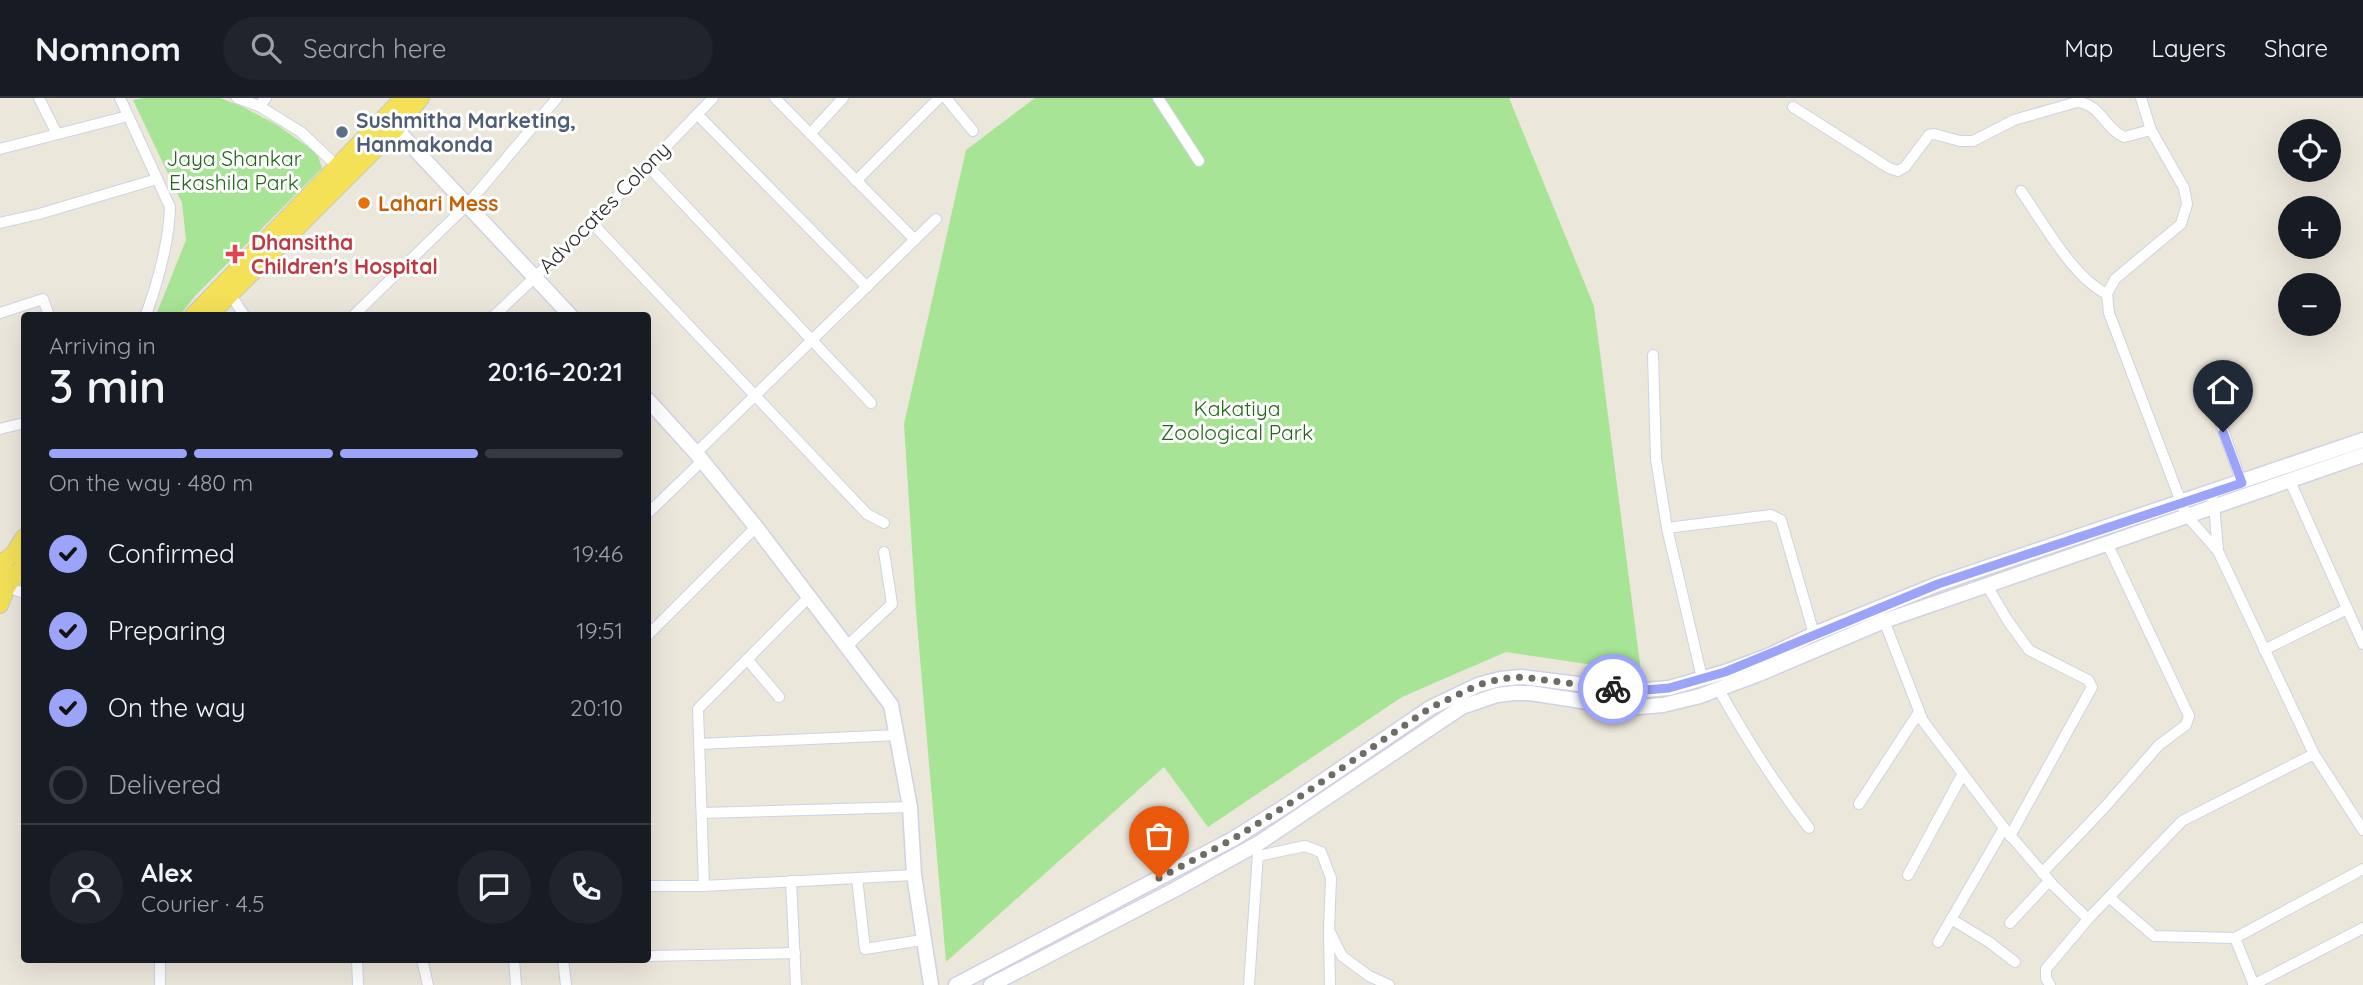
<!DOCTYPE html>
<html lang="en">
<head>
<meta charset="utf-8">
<style>
  :root { --surface:#171b24; --page:#20242c; --text:#f1f3f6; --muted:#9ea1a6; --line:#363941; --accent:#9ca4fa }
  body { margin:0; font-family:Quicksand,sans-serif; background:var(--page); color:var(--text); height:100vh; display:flex; flex-direction:column; font-size:26px; white-space:nowrap }
  * { box-sizing:border-box; margin:0 }
  p { font-size:23px; color:var(--muted) }
  .icon { flex:none; width:38px; height:38px; fill:none; stroke:currentColor; stroke-width:2; stroke-linecap:round; stroke-linejoin:round }
  .map { position:relative; flex:1; overflow:hidden }
  .details { position:absolute; left:21px; top:214px; width:630px; height:651px; display:flex; flex-direction:column; background:var(--surface); border-radius:7px; box-shadow:0 7px 28px #0002 }
  .details>* { flex:none }
  .fabs { position:absolute; left:2278px; top:21px; display:grid; gap:14px }
  .fabs a { display:grid; place-items:center; width:63px; height:63px; border-radius:50%; background:var(--surface); box-shadow:0 7px 28px #0002; font-size:35px }
  .pin { position:absolute; display:grid; place-items:center; width:60px; height:60px; color:#fff; margin:-72px -30px; border-radius:50% 50% 50% 0; rotate:-45deg; box-shadow:0 0 7px #0007 }
  .pin .icon { rotate:45deg }
  .courier { position:absolute; display:grid; place-items:center; width:70px; height:70px; margin:-35px; border:5px solid #9ca4fa; border-radius:50%; background:#fff; color:#222; box-shadow:0 2px 9px #0007 }
  .overview em { font-style:normal; font-weight:600 }
  .overview div { display:flex; flex-direction:column-reverse }
  .overview { display:flex; align-items:center; justify-content:space-between; height:119px; padding:0 28px }
  h1 { font-size:46px; font-weight:600; line-height:52px }
  .bar { display:grid; grid-template-columns:repeat(4,1fr); gap:10px 7px; align-content:center; height:84px; padding:0 28px }
  .bar i { height:9px; border-radius:5px; background:var(--line) }
  .bar .active { background:var(--accent) }
  .bar p { grid-column:span 4 }
  .line { display:flex; align-items:center; gap:18px; padding:0 28px; border-top:2px solid var(--line) }
  .line div { flex:1 }
  .round { display:grid; place-items:center; flex:none; width:74px; height:74px; border-radius:37px; background:var(--page) }
  ol { padding:0 28px; list-style:none }
  li { display:flex; align-items:center; gap:21px; height:77px }
  li p { margin-inline-start:auto }
  li .icon { padding:7px; border-radius:50%; background:var(--accent); color:#111; stroke-width:4 }
  li:last-child { color:var(--muted) }
  li i { width:38px; height:38px; border:4px solid var(--line); border-radius:50% }
  header { display:flex; align-items:center; gap:42px; box-sizing:border-box; height:98px; padding:0 35px; background:var(--surface); border-bottom:2px solid var(--line) }
  header strong { font-size:33px }
  nav { display:flex; gap:38px; margin-inline-start:auto; font-size:24px }
  .search { width:490px; height:63px; background:var(--page); display:flex; align-items:center; gap:18px; box-sizing:border-box; padding:0 24px; border-radius:38px; color:var(--muted); font-size:26px }
  .map>svg:first-child { display:block }
  .green { fill:#a7e495 }
  .lines { fill:none; stroke-linecap:round; stroke-linejoin:round }
  .street-casing { stroke:#d0d1e3; stroke-width:12 }
  .secondary-casing { stroke:#d0d1e3; stroke-width:17 }
  .primary-casing { stroke:#c7c7c7; stroke-width:18 }
  .street { stroke:#fff; stroke-width:10 }
  .secondary { stroke:#fff; stroke-width:14 }
  .primary { stroke:#f4e158; stroke-width:16 }
  .done { stroke:#6d6c67; stroke-width:7; stroke-dasharray:0 12.6 }
  .route { stroke:#9ca4fa; stroke-width:9 }
  .service-dot { fill:#5c6f8a; stroke:#fff; stroke-width:2.5 }
  .food-dot { fill:#e8710a; stroke:#fff; stroke-width:2.5 }
  .health-dot { fill:#e0444e; stroke:#fff; stroke-width:2.5 }
  .labels { text-anchor:middle; dominant-baseline:central; stroke-width:6; stroke-linejoin:round; paint-order:stroke }
  .service-label { font-size:21px; font-weight:bold; fill:#4e5e75; stroke:#fff; text-anchor:start }
  .park-label { font-size:21px; fill:#1f6818; stroke:#fff }
  .food-label { font-size:21px; font-weight:bold; fill:#c56008; stroke:#fff; text-anchor:start }
  .street-label { font-size:21px; fill:#292929; stroke:#fff }
  .health-label { font-size:21px; font-weight:bold; fill:#be3a42; stroke:#fff; text-anchor:start }
</style>
</head>
<body>
<header>
<strong>Nomnom</strong>
<div class="search"><svg class="icon" aria-label="search" viewBox="0 0 24 24"><circle cx="10" cy="10" r="6"/><path d="M15 15l6 6"/></svg>Search here</div>
<nav><a>Map</a><a>Layers</a><a>Share</a></nav>
</header>
<div class="map">
<svg width="2363" height="887" viewBox="0 0 2363 887">
  <rect width="100%" height="100%" fill="#ece7db"/>
  <g class="green">
    <polygon points="144,0 220,0 243,9 277,27 317,55 322,70 195,198 180,217 156,217 186,142 182,105 133,2"/>
    <polygon points="1035,0 1509,0 1594,208 1641,574 1506,554 1402,599 1208,729 1164,669 946,864 916,513 904,326 966,52"/>
  </g>
  <g class="lines">
    <g class="street-casing">
      <g id="street">
        <polyline points="39,0 57,36"/>
        <path d="M 120,0 L 170,109 C 169,146 158,183 146,217"/>
        <polyline points="237,0 259,8 301,34 338,69"/>
        <polyline points="775,0 915,142"/>
        <polyline points="946,0 973,33"/>
        <polyline points="1158,0 1199,63"/>
        <polyline points="2141,0 2151,32 2184,90 2187,106 2181,126 2115,181 2107,196 2109,215 2186,417 2218,453 2314,656 2363,732"/>
        <polyline points="259,8 266,0"/>
        <path d="M 1793,9 L 1889,70 L 1898,73 L 1905,69 L 1929,37 L 1934,36 L 1960,43 L 1973,43 L 2014,22 L 2077,4 C 2100,5 2105,31 2124,39 L 2151,32"/>
        <polyline points="697,16 867,189"/>
        <polyline points="810,36 843,0"/>
        <polyline points="0,51 128,18"/>
        <polyline points="647,67 871,305"/>
        <polyline points="856,83 939,0"/>
        <path d="M 2021,93 C 2043,124 2073,180 2107,196"/>
        <polyline points="0,125 39,116 157,81"/>
        <polyline points="592,125 867,416 884,425"/>
        <polyline points="230,196 244,217"/>
        <polyline points="0,215 43,201 49,217"/>
        <polyline points="354,217 467,107 557,0"/>
        <polyline points="495,217 592,125 713,0"/>
        <polyline points="1653,257 1656,361 1667,430 1702,580"/>
        <polyline points="2205,282 2242,385"/>
        <polyline points="0,331 24,325"/>
        <polyline points="696,355 936,121"/>
        <polyline points="2289,381 2363,546"/>
        <polyline points="2210,394 2214,407 2218,453"/>
        <polyline points="648,415 702,363"/>
        <polyline points="1667,430 1771,417 1781,422 1814,536"/>
        <polyline points="1986,486 2008,523 2029,552 2088,582 2092,589 2010,738"/>
        <polyline points="7,489 24,495"/>
        <polyline points="1883,520 1923,623 2004,730 2053,787 2088,821 2046,871 2046,880 2050,887"/>
        <polyline points="648,537 756,429"/>
        <polyline points="847,548 892,506 884,454"/>
        <polyline points="2264,552 2347,511"/>
        <polyline points="747,561 779,599"/>
        <path d="M 1719,592 C 1746,640 1775,686 1809,730"/>
        <polyline points="699,646 898,637"/>
        <polyline points="1859,706 1919,614"/>
        <polyline points="702,715 910,709"/>
        <polyline points="1258,758 1305,748 1321,754 1331,780 1329,832 1342,858 1369,878 1389,887"/>
        <polyline points="2042,775 2104,710 2159,647 2186,627 2189,618 2107,445"/>
        <polyline points="1908,777 1962,677"/>
        <polyline points="857,780 865,851 922,842"/>
        <polyline points="791,783 796,887"/>
        <polyline points="648,788 704,788 914,777"/>
        <polyline points="704,788 698,611 810,498"/>
        <polyline points="2110,800 2154,838 2235,840 2254,887"/>
        <polyline points="1951,821 1989,844 2015,864"/>
        <polyline points="2088,821 2182,723 2314,656"/>
        <polyline points="2010,825 2049,783"/>
        <polyline points="1329,836 1330,887"/>
        <polyline points="2235,840 2363,771"/>
        <polyline points="1938,844 2004,730"/>
        <polyline points="648,858 795,855"/>
        <polyline points="160,861 160,887"/>
        <polyline points="357,861 358,887"/>
        <polyline points="422,861 428,887"/>
        <polyline points="514,861 516,887"/>
        <polyline points="563,861 566,887"/>
        <polyline points="1249,887 1258,755"/>
        <polyline points="2253,887 2363,830"/>
      </g>
    </g>
    <g class="secondary-casing">
      <g id="secondary">
        <polyline points="396,31 570,217"/>
        <polyline points="648,302 696,355 756,429 891,607 910,709 914,777 931,887"/>
        <polyline points="956,887 1233,741 1292,704 1430,610 1478,587 1500,581 1522,579 1634,593 1669,590 1725,574 1770,557 1814,536 1938,486 2363,342"/>
        <polyline points="991,887 1174,792 1259,745 1462,609 1497,597 1514,595 1530,595 1627,610 1663,607 1700,598 1759,576 1884,523 2363,357"/>
      </g>
    </g>
    <g class="primary-casing">
      <g id="primary">
        <polyline points="193,217 403,0"/>
        <polyline points="210,217 396,31 421,0"/>
        <path d="M 0,463 C 13,483 8,486 0,507"/>
        <polyline points="1,466 14,455 24,439"/>
        <polyline points="7,489 24,466"/>
      </g>
    </g>
    <use href="#street" class="street"/>
    <use href="#secondary" class="secondary"/>
    <use href="#primary" class="primary"/>
  </g>
  <g class="lines">
    <polyline class="done" points="1159,780 1233,741 1292,704 1430,610 1478,587 1500,581 1522,579 1613,591"/>
    <polyline class="route" points="1613,591 1634,593 1669,590 1725,574 1938,486 2242,385 2223,334"/>
  </g>
  <circle class="service-dot" cx="342" cy="34" r="7"/>
  <circle class="food-dot" cx="364" cy="105" r="7"/>
  <path class="health-dot" d="M231.5 145.5h7v7h7v7h-7v7h-7v-7h-7v-7h7z"/>
  <g class="labels">
    <g class="service-label">
      <text x="356" y="22">Sushmitha Marketing,<tspan x="356" dy="24">Hanmakonda</tspan></text>
    </g>
    <g class="park-label">
      <text x="234" y="60">Jaya Shankar<tspan x="234" dy="24">Ekashila Park</tspan></text>
      <text x="1237" y="310">Kakatiya<tspan x="1237" dy="24">Zoological Park</tspan></text>
    </g>
    <g class="food-label">
      <text x="378" y="105">Lahari Mess</text>
    </g>
    <g class="street-label">
      <text transform="translate(604 109) rotate(-45)">Advocates Colony</text>
    </g>
    <g class="health-label">
      <text x="251" y="144">Dhansitha<tspan x="251" dy="24">Children's Hospital</tspan></text>
    </g>
  </g>
</svg>
<div class="fabs">
<a><svg class="icon" aria-label="locate" viewBox="0 0 24 24"><circle cx="12" cy="12" r="6"/><path d="M12 2v4M12 18v4M2 12h4M18 12h4"/></svg></a>
<a>+</a>
<a>−</a>
</div>
<div class="pin" style="left:1159px;top:780px;background:#ea580c"><svg class="icon" aria-label="bag" viewBox="0 0 24 24"><path d="M5 8h14l-1 12H6zM9 8a3 3 0 0 1 6 0"/></svg></div>
<div class="pin" style="left:2223px;top:334px;background:#1f2937"><svg class="icon" aria-label="home" viewBox="0 0 24 24"><path d="M3 11l9-7 9 7M6 9v11h12V9"/></svg></div>
<div class="courier" style="left:1613px;top:591px"><svg class="icon" aria-label="bike" viewBox="0 0 24 24"><circle cx="6" cy="16" r="4"/><circle cx="18" cy="16" r="4"/><path d="M6 16l4-8h5l3 8M10 8l3 8H6M13 5h3"/></svg></div>
<section class="details">
<div class="overview"><div><h1>3 min</h1><p>Arriving in</p></div><em>20:16–20:21</em></div>
<div class="bar"><i class="active"></i><i class="active"></i><i class="active"></i><i></i><p>On the way · 480 m</p></div>
<ol>
<li><svg class="icon" aria-label="check" viewBox="0 0 24 24"><path d="M5 12l5 5 9-10"/></svg>Confirmed<p>19:46</p></li>
<li><svg class="icon" aria-label="check" viewBox="0 0 24 24"><path d="M5 12l5 5 9-10"/></svg>Preparing<p>19:51</p></li>
<li><svg class="icon" aria-label="check" viewBox="0 0 24 24"><path d="M5 12l5 5 9-10"/></svg>On the way<p>20:10</p></li>
<li><i></i>Delivered</li>
</ol>
<div class="line" style="height:126px"><a class="round"><svg class="icon" aria-label="person" viewBox="0 0 24 24"><circle cx="12" cy="8" r="4"/><path d="M4 21q1-7 8-7t8 7"/></svg></a><div><b>Alex</b><p>Courier · 4.5</p></div><a class="round"><svg class="icon" aria-label="chat" viewBox="0 0 24 24"><path d="M4 5h16v11H9l-5 4z"/></svg></a><a class="round"><svg class="icon" aria-label="phone" viewBox="0 0 24 24"><path d="M5 4h4l2 5-3 2q2 4 5 5l2-3 5 2v4C11 20 4 13 5 4z"/></svg></a></div>
</section>
</div>
</body>
</html>
